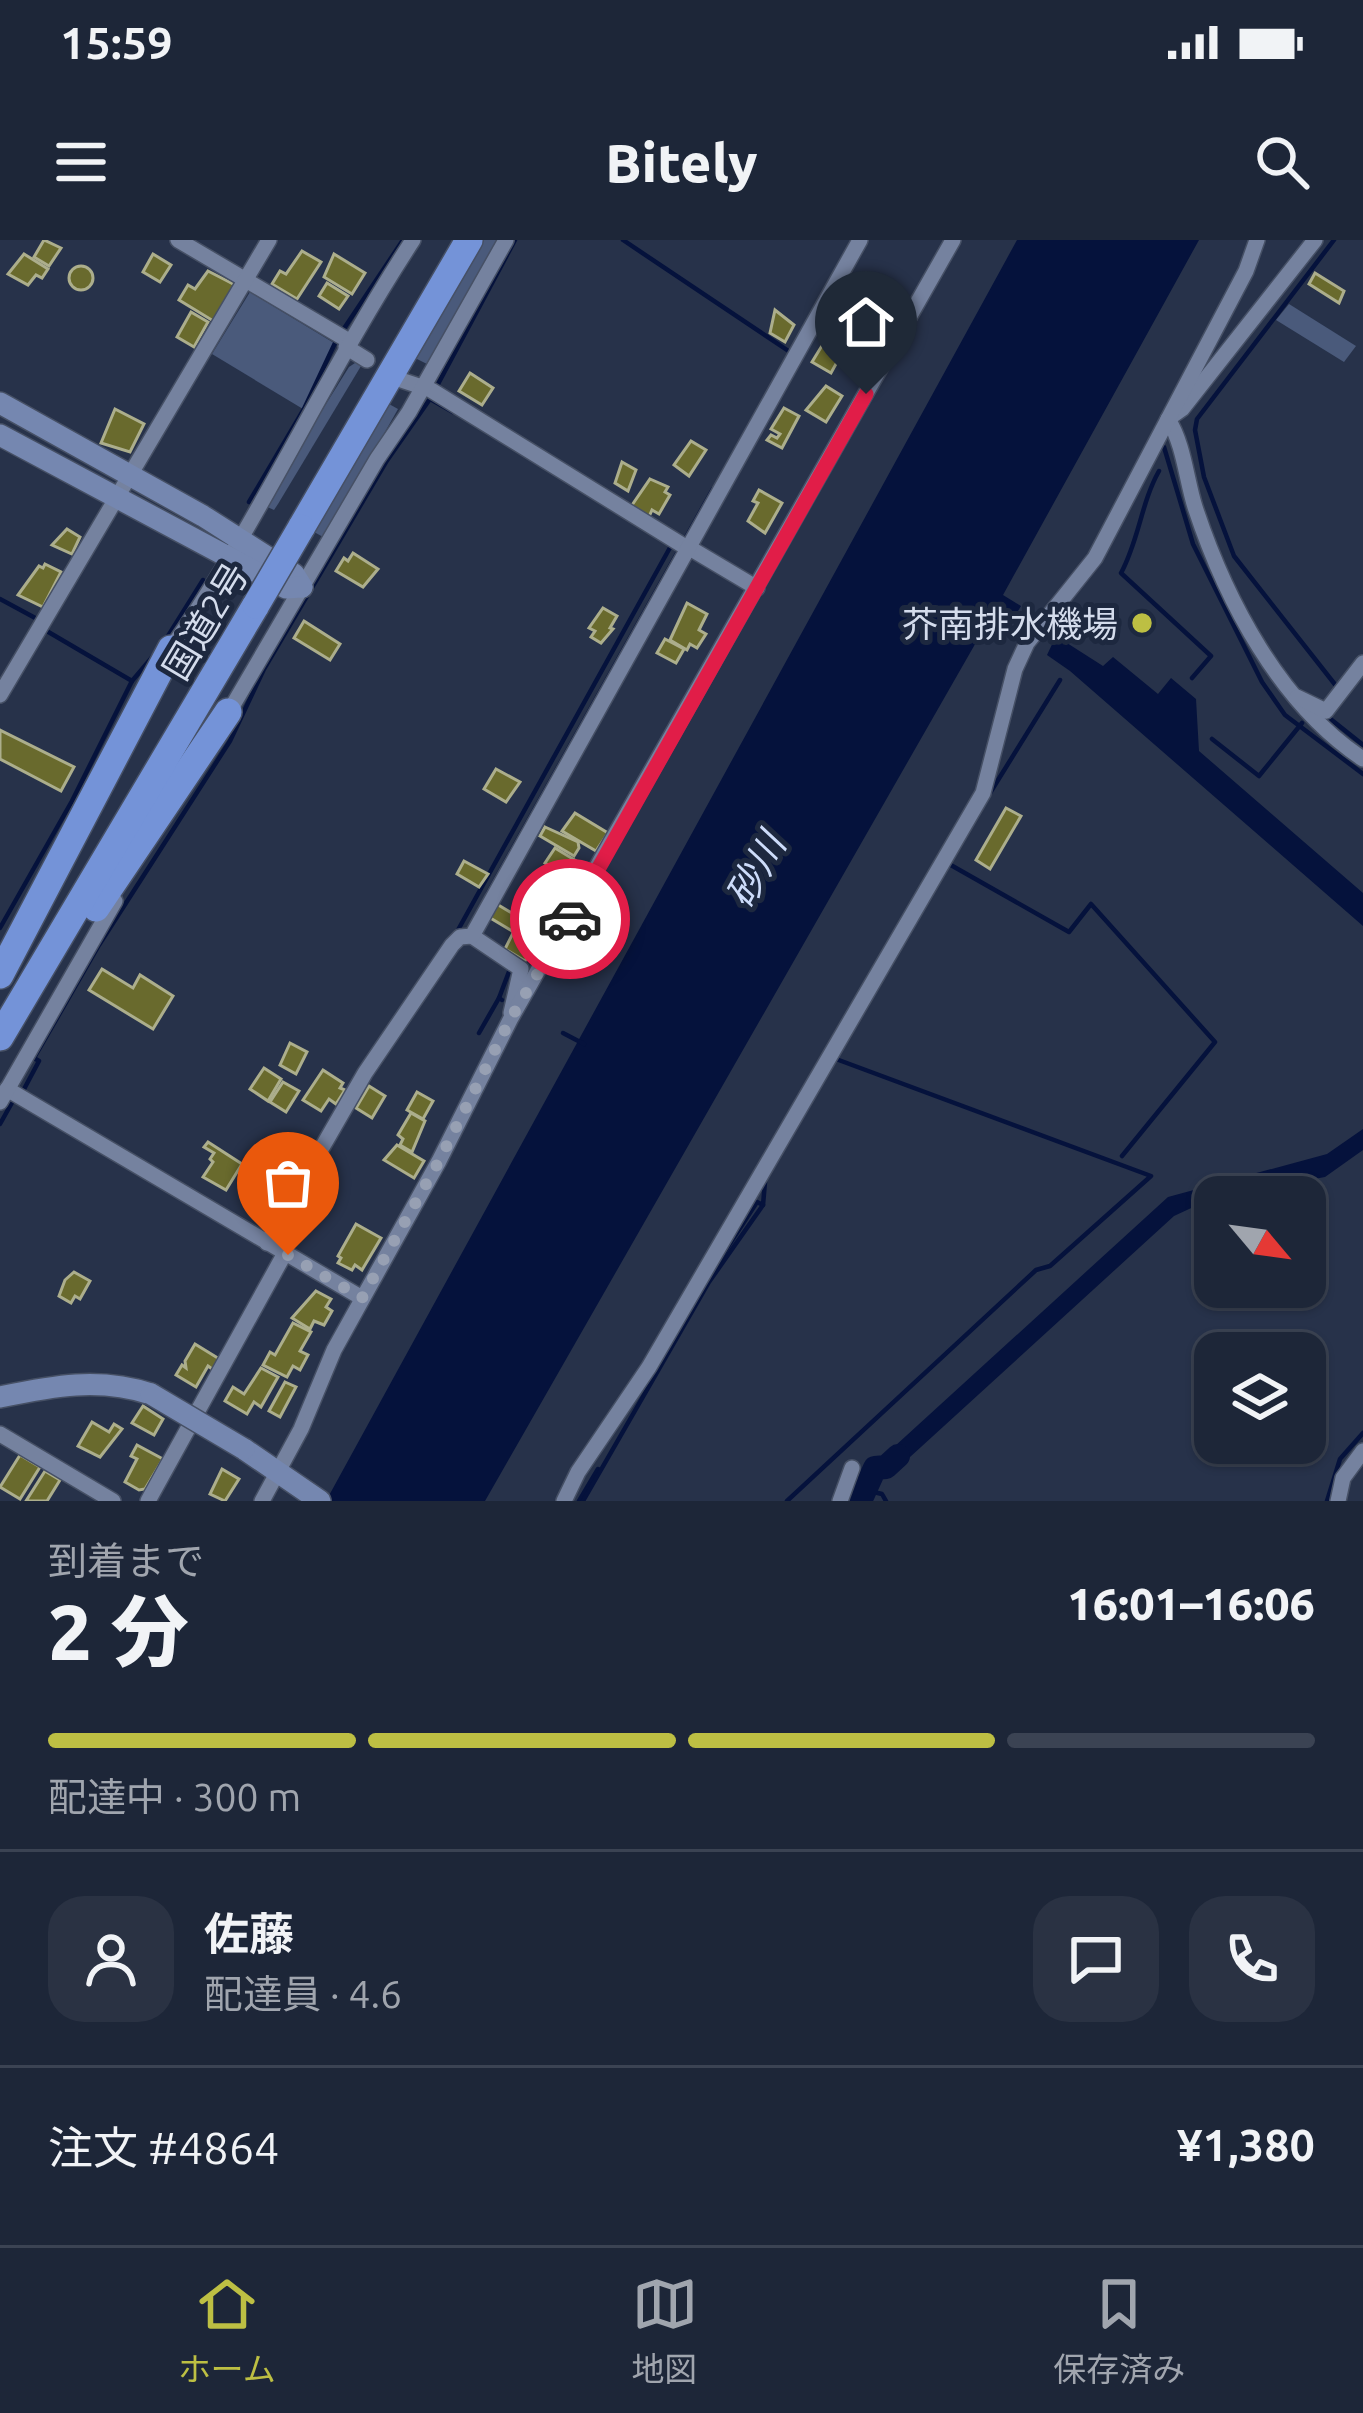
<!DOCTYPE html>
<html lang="ja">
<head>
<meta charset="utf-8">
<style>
  :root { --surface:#1d2638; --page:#2a3243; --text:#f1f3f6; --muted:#a0a5ae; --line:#3b4353; --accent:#bdbf43 }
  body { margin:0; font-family:Ubuntu,"Noto Sans JP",sans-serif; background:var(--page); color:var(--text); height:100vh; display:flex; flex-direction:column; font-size:45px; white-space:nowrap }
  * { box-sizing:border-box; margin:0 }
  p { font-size:39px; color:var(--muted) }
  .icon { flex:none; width:66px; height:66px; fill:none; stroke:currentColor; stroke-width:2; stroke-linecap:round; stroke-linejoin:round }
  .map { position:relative; height:1261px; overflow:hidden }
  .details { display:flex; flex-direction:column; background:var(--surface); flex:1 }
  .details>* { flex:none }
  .needle { width:78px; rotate:119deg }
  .controls { position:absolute; left:1194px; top:936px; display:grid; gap:24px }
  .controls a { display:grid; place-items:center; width:132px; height:132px; border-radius:24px; background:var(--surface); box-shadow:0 3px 9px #0004,0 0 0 3px var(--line); font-size:60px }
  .pin { position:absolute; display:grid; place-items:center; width:102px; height:102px; color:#fff; margin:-123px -51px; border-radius:50% 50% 50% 0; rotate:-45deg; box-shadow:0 0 12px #0007 }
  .pin .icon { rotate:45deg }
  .courier { position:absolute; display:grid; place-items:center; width:120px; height:120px; margin:-60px; border:9px solid #e11d48; border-radius:50%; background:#fff; color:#222; box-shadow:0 3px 15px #0007 }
  .head em { font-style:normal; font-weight:800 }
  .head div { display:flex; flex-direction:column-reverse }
  .head { display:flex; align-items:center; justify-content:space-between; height:204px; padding:0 48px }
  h1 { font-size:78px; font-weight:800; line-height:90px }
  .bar { display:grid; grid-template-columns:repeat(4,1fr); gap:18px 12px; align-content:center; height:144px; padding:0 48px }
  .bar i { height:15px; border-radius:9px; background:var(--line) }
  .bar .current { background:var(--accent) }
  .bar p { grid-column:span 4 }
  .line { display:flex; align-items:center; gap:30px; padding:0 48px; border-top:3px solid var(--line) }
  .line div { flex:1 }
  .round { display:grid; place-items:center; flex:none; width:126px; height:126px; border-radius:36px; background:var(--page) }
  .status { display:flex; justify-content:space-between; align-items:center; height:84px; padding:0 60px; background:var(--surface); direction:ltr }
  .status svg { height:33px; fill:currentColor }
  header { display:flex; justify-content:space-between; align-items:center; height:156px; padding:0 48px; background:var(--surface); font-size:54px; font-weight:800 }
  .dock { display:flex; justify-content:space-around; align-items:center; height:168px; border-top:3px solid var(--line); background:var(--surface); font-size:33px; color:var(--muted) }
  .dock a { display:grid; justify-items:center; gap:6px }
  .dock .current { color:var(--accent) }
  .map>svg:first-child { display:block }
  .green { fill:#4a5a7b }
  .water { fill:#05123c }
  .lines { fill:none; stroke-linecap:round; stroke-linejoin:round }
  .stream { stroke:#05123c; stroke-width:4.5 }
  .river { stroke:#05123c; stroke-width:24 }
  .building { fill:#696a2d; stroke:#acae8c; stroke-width:3 }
  .street-casing { stroke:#465065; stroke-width:18 }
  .secondary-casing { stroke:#465065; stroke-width:24 }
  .highway-casing { stroke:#465065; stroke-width:30 }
  .street { stroke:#75829f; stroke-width:15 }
  .secondary { stroke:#7587b0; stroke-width:21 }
  .highway { stroke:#7493d8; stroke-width:27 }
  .secondary-bridge-casing { stroke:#465065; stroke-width:24; stroke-linecap:butt }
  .highway-bridge-casing { stroke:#465065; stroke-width:30; stroke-linecap:butt }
  .secondary-bridge { stroke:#7587b0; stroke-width:21 }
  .highway-bridge { stroke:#7493d8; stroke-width:27 }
  .done { stroke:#97a0b3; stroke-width:12; stroke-dasharray:0 21.6 }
  .route { stroke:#e11d48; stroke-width:15 }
  .poi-dot { fill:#bdbf43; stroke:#1d283f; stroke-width:4.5 }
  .labels { text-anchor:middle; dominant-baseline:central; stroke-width:10; stroke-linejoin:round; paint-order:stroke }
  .street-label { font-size:36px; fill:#d4dcec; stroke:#1d283f }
  .poi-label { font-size:36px; fill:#d4dcec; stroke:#1d283f; text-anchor:end }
  .water-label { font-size:39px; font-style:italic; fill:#cddcfa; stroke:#1d283f }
</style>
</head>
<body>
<div class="status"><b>15:59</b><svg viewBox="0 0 49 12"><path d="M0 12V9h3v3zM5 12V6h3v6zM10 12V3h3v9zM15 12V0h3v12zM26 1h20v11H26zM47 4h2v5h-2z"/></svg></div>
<header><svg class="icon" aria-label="menu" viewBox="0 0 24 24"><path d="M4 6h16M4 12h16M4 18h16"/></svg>Bitely<svg class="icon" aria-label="search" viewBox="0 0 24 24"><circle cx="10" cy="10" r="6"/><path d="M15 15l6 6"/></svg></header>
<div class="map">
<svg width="1363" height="1261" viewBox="0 0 1363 1261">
  <rect width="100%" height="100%" fill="#27324a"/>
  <g class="green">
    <polygon points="484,0 500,0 431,126 415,118"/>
    <polygon points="250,52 334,103 303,169 212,114"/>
    <polygon points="1289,64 1356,106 1344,122 1276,80"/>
    <polygon points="358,121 364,121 278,264 274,270 263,265 349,127"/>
    <polygon points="389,164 398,169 325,298 314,292"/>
  </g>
  <g class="water">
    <polygon points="1017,0 1199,0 1003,355 1021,366 1004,395 986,385 485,1261 326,1261"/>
    <polygon points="1056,396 1103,426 1113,417 1158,454 1171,438 1196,459 1199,511 1363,653 1363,686 1070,431 1047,415"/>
    <polygon points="1363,889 1363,910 1325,937 1215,957 1174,976 887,1238 872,1227 1168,957 1327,914"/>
  </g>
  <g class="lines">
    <g class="stream">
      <polyline points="623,0 790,112"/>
      <polyline points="1334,0 1197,179 1195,190 1204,237 1234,316 1337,447"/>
      <polyline points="343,90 403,0"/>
      <polyline points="432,160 453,172"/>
      <polyline points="1164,207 1193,304 1262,442 1285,475 1363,534"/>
      <path d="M 1159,231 C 1141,263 1139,300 1121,333 L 1211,416 L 1192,438"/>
      <polyline points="249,262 304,169 336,101"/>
      <polyline points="0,359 39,380"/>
      <polyline points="45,390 132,441"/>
      <polyline points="168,396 203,340"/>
      <polyline points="1328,477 1363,505"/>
      <polyline points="1212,499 1259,536 1302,483"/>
      <polyline points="990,553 1060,440"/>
      <polyline points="949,624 1069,692 1091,664 1215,802 1122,916"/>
      <polyline points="488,653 713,249"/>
      <polyline points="0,688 72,561 132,441 154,415"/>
      <polyline points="458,690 672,304"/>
      <polyline points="502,760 499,758 510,729"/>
      <polyline points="479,793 499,758"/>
      <polyline points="563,793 584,804"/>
      <polyline points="23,851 39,821 34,818 99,705 230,501 264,429 386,222 430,159 515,0"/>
      <polyline points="0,884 14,859"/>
      <polyline points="718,1022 757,962 763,965"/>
      <polyline points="865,1250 882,1254 886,1261"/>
      <polyline points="579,1261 598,1229"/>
      <polyline points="583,1261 709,1042 763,965 765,942"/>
      <polyline points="787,1261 1036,1030 1050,1026 1151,936 836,819"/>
      <polyline points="1327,1261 1340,1219 1363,1193"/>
    </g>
    <polyline class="river" points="860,1261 875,1228 886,1227 898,1216"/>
  </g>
  <g class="building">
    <polygon points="44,0 61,8 49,26 34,17"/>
    <polygon points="302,11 321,22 297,59 272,44 280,31 286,34"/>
    <polygon points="24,14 48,29 42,38 36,35 28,45 8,34"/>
    <polygon points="153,14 171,25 160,42 143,32"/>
    <polygon points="334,14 365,33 352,54 324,37"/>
    <circle cx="81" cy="38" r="12"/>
    <polygon points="208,31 235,45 215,82 179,60 188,45 195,49"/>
    <polygon points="1315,33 1344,51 1339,63 1309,44"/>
    <polygon points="327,43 348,56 339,69 319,56"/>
    <polygon points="775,70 794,85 785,102 770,93"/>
    <polygon points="191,72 208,82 194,107 177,97"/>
    <polygon points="834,95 852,106 846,115 842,113 831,133 812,122 823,104 829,103"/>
    <polygon points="470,133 493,148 482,165 459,151"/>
    <polygon points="826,146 842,156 826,182 806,170"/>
    <polygon points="784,168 799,176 782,208 767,200 771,195 777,198 780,194 771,189"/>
    <polygon points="115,169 144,184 130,212 101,203"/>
    <polygon points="691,201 706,210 689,236 674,225"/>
    <polygon points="622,222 636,230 628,251 615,243"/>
    <polygon points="650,239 668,247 665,252 670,255 659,274 652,270 648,279 630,268"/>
    <polygon points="759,250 782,263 765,293 748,281 758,263 753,261"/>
    <polygon points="67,289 80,297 72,314 52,305"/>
    <polygon points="353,313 378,329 363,347 336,331 344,318 348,321"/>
    <polygon points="45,324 61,332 43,367 18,355 39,326 43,328"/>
    <polygon points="687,363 707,374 699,390 706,394 697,408 690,404 687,410 670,400"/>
    <polygon points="603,368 617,376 610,388 613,389 601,403 591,397 595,391 589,388"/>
    <polygon points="304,381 340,404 330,420 294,398"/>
    <polygon points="665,399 684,409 676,423 657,413"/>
    <polygon points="0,490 74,527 61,551 0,519"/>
    <polygon points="496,529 520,542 506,562 484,549"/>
    <polygon points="1006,568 1021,576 990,629 976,620"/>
    <polygon points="575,573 608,593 596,611 562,591"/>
    <polygon points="545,587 578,602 579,608 574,616 540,596"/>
    <polygon points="555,608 586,627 576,643 545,623"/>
    <polygon points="464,621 488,634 479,647 457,634"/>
    <polygon points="552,631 576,645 569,657 564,654 562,659 568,663 556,683 547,677 542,685 520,671 527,659 533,663"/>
    <polygon points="495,663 520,678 512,691 487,676"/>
    <polygon points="520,679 546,694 533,717 529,714 525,721 505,709"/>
    <polygon points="102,729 133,748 140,735 173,756 153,789 89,750"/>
    <polygon points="290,803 307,812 296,834 280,825"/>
    <polygon points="264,828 281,839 268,861 250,849"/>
    <polygon points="323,830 343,843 340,848 345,850 336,864 329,859 321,871 303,860"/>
    <polygon points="283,842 299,851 286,872 270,862"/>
    <polygon points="369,846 385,856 372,878 356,868"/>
    <polygon points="417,852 433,861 423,879 407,870"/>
    <polygon points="411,873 425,881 412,912 400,905 403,899 398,895"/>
    <polygon points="208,902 242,924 226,950 203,937 213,922 210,919 214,913 204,907"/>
    <polygon points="397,905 424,921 414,938 384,920"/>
    <polygon points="270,944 289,956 286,962 282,960 268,983 252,973"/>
    <polygon points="356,984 381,998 362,1030 355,1025 352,1030 338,1023 341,1018 338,1016"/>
    <polygon points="74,1032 90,1041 80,1059 75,1056 71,1063 59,1056 65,1040"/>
    <polygon points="316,1051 331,1059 326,1067 332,1071 324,1085 314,1081 310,1089 292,1078"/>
    <polygon points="293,1083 311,1092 300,1111 308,1115 300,1130 293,1126 287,1137 263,1125 270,1112 275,1115"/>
    <polygon points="195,1104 221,1120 215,1131 208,1126 196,1147 176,1135 182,1125 186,1128 185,1121"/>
    <polygon points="261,1128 278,1137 261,1167 254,1162 247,1174 225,1161 233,1147 244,1154"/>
    <polygon points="285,1142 296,1147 280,1177 269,1171"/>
    <polygon points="143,1166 163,1179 154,1195 132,1183"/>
    <polygon points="92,1182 109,1192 114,1184 122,1189 100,1217 78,1206"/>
    <polygon points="137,1205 163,1219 145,1249 139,1250 125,1242 137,1219 131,1216"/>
    <polygon points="20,1215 40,1227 20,1259 0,1247"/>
    <polygon points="222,1229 239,1239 225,1261 210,1254"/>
    <polygon points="45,1231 60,1240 47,1261 26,1261"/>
  </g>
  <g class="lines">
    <g class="street-casing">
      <g id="street">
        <polyline points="178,0 349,101"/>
        <path d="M 1315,0 L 1182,169 L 1168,179 C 1184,205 1186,238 1195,267 C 1226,361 1280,464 1363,519"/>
        <polyline points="346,107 367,120"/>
        <polyline points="401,140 431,150 687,308"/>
        <polyline points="688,307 757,348"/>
        <path d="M 168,413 C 260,282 325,134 413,0"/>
        <polyline points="0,455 269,0"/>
        <polyline points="1297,457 1326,471 1363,423"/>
        <polyline points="226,477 377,219 409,172 506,0"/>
        <polyline points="472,696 521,729 511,773"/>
        <polyline points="7,849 362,1058"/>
        <polyline points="0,862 115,661"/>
        <polyline points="267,1003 365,833 452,705 460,697 472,696 860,0"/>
        <polyline points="0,1194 113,1261"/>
        <polyline points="148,1261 285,1013"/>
        <polyline points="262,1261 301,1189 334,1110 439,921 511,778 953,0"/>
        <polyline points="564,1261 578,1232 649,1127 983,553 1015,429 1027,403 1095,318 1246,31 1257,0"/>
        <polyline points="840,1261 852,1228"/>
        <polyline points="1338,1261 1343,1238 1363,1211"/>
      </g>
    </g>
    <g class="secondary-casing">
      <g id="secondary">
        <polyline points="0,163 203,276 294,334 302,347"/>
        <polyline points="0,195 286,348 302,347"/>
        <path d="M 0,1157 C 53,1146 99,1137 151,1154"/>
        <polyline points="244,1209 320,1261"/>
      </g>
    </g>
    <g class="highway-casing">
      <g id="highway">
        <polyline points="301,288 469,0"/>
        <polyline points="96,668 228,472"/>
        <polyline points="0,735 171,409"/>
        <polyline points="0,797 256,365"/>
      </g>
    </g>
    <use href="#street" class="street"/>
    <use href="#secondary" class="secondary"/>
    <use href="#highway" class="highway"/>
    <g class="secondary-bridge-casing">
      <polyline id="secondary-bridge" points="151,1154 244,1209"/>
    </g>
    <g class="highway-bridge-casing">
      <polyline id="highway-bridge" points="256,365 301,288"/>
    </g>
    <use href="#secondary-bridge" class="secondary-bridge"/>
    <use href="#highway-bridge" class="highway-bridge"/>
  </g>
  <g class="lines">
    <polyline class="done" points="288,1015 362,1058 439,921 511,778 570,679"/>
    <polyline class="route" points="570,679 866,154"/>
  </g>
  <circle class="poi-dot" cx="1142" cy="383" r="12"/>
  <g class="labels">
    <g class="street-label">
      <text transform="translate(205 381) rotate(-59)">国道2号</text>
    </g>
    <g class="poi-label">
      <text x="1118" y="383">芥南排水機場</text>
    </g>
    <g class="water-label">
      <text transform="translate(755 630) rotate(-61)">砂川</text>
    </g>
  </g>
</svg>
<div class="controls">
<a><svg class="needle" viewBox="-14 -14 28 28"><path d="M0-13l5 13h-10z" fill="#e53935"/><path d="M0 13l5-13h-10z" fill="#a0a5ae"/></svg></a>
<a><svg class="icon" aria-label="layers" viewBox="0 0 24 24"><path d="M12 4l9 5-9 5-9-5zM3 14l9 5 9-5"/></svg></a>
</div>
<div class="pin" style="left:288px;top:1015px;background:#ea580c"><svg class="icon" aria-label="bag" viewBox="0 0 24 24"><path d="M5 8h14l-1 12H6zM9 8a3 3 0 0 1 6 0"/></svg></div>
<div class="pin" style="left:866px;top:154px;background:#1f2937"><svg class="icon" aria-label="home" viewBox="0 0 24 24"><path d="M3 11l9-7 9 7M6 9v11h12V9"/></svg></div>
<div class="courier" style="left:570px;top:679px"><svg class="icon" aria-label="car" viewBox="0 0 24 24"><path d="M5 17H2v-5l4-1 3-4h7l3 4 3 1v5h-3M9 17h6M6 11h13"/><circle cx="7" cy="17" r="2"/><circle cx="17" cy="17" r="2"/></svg></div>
</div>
<section class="details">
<div class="head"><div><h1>2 分</h1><p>到着まで</p></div><em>16:01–16:06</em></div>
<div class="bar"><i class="current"></i><i class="current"></i><i class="current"></i><i></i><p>配達中 · 300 m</p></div>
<div class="line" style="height:216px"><a class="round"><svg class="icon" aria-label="person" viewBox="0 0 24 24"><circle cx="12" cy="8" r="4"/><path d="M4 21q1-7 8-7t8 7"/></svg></a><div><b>佐藤</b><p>配達員 · 4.6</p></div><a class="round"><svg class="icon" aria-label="chat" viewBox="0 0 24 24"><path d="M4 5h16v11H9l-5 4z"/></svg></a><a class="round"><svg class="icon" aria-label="phone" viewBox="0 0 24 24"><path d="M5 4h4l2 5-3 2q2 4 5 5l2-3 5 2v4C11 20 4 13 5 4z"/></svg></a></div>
<div class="line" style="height:156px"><div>注文 #4864</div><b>¥1,380</b></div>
</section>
<nav class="dock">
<a class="current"><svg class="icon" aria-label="home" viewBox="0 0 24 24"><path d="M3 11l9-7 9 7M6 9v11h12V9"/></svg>ホーム</a>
<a><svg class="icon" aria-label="map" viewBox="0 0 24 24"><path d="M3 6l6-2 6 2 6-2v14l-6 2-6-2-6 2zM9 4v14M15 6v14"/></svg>地図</a>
<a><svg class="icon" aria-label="saved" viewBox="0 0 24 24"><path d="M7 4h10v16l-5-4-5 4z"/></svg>保存済み</a>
</nav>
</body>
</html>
